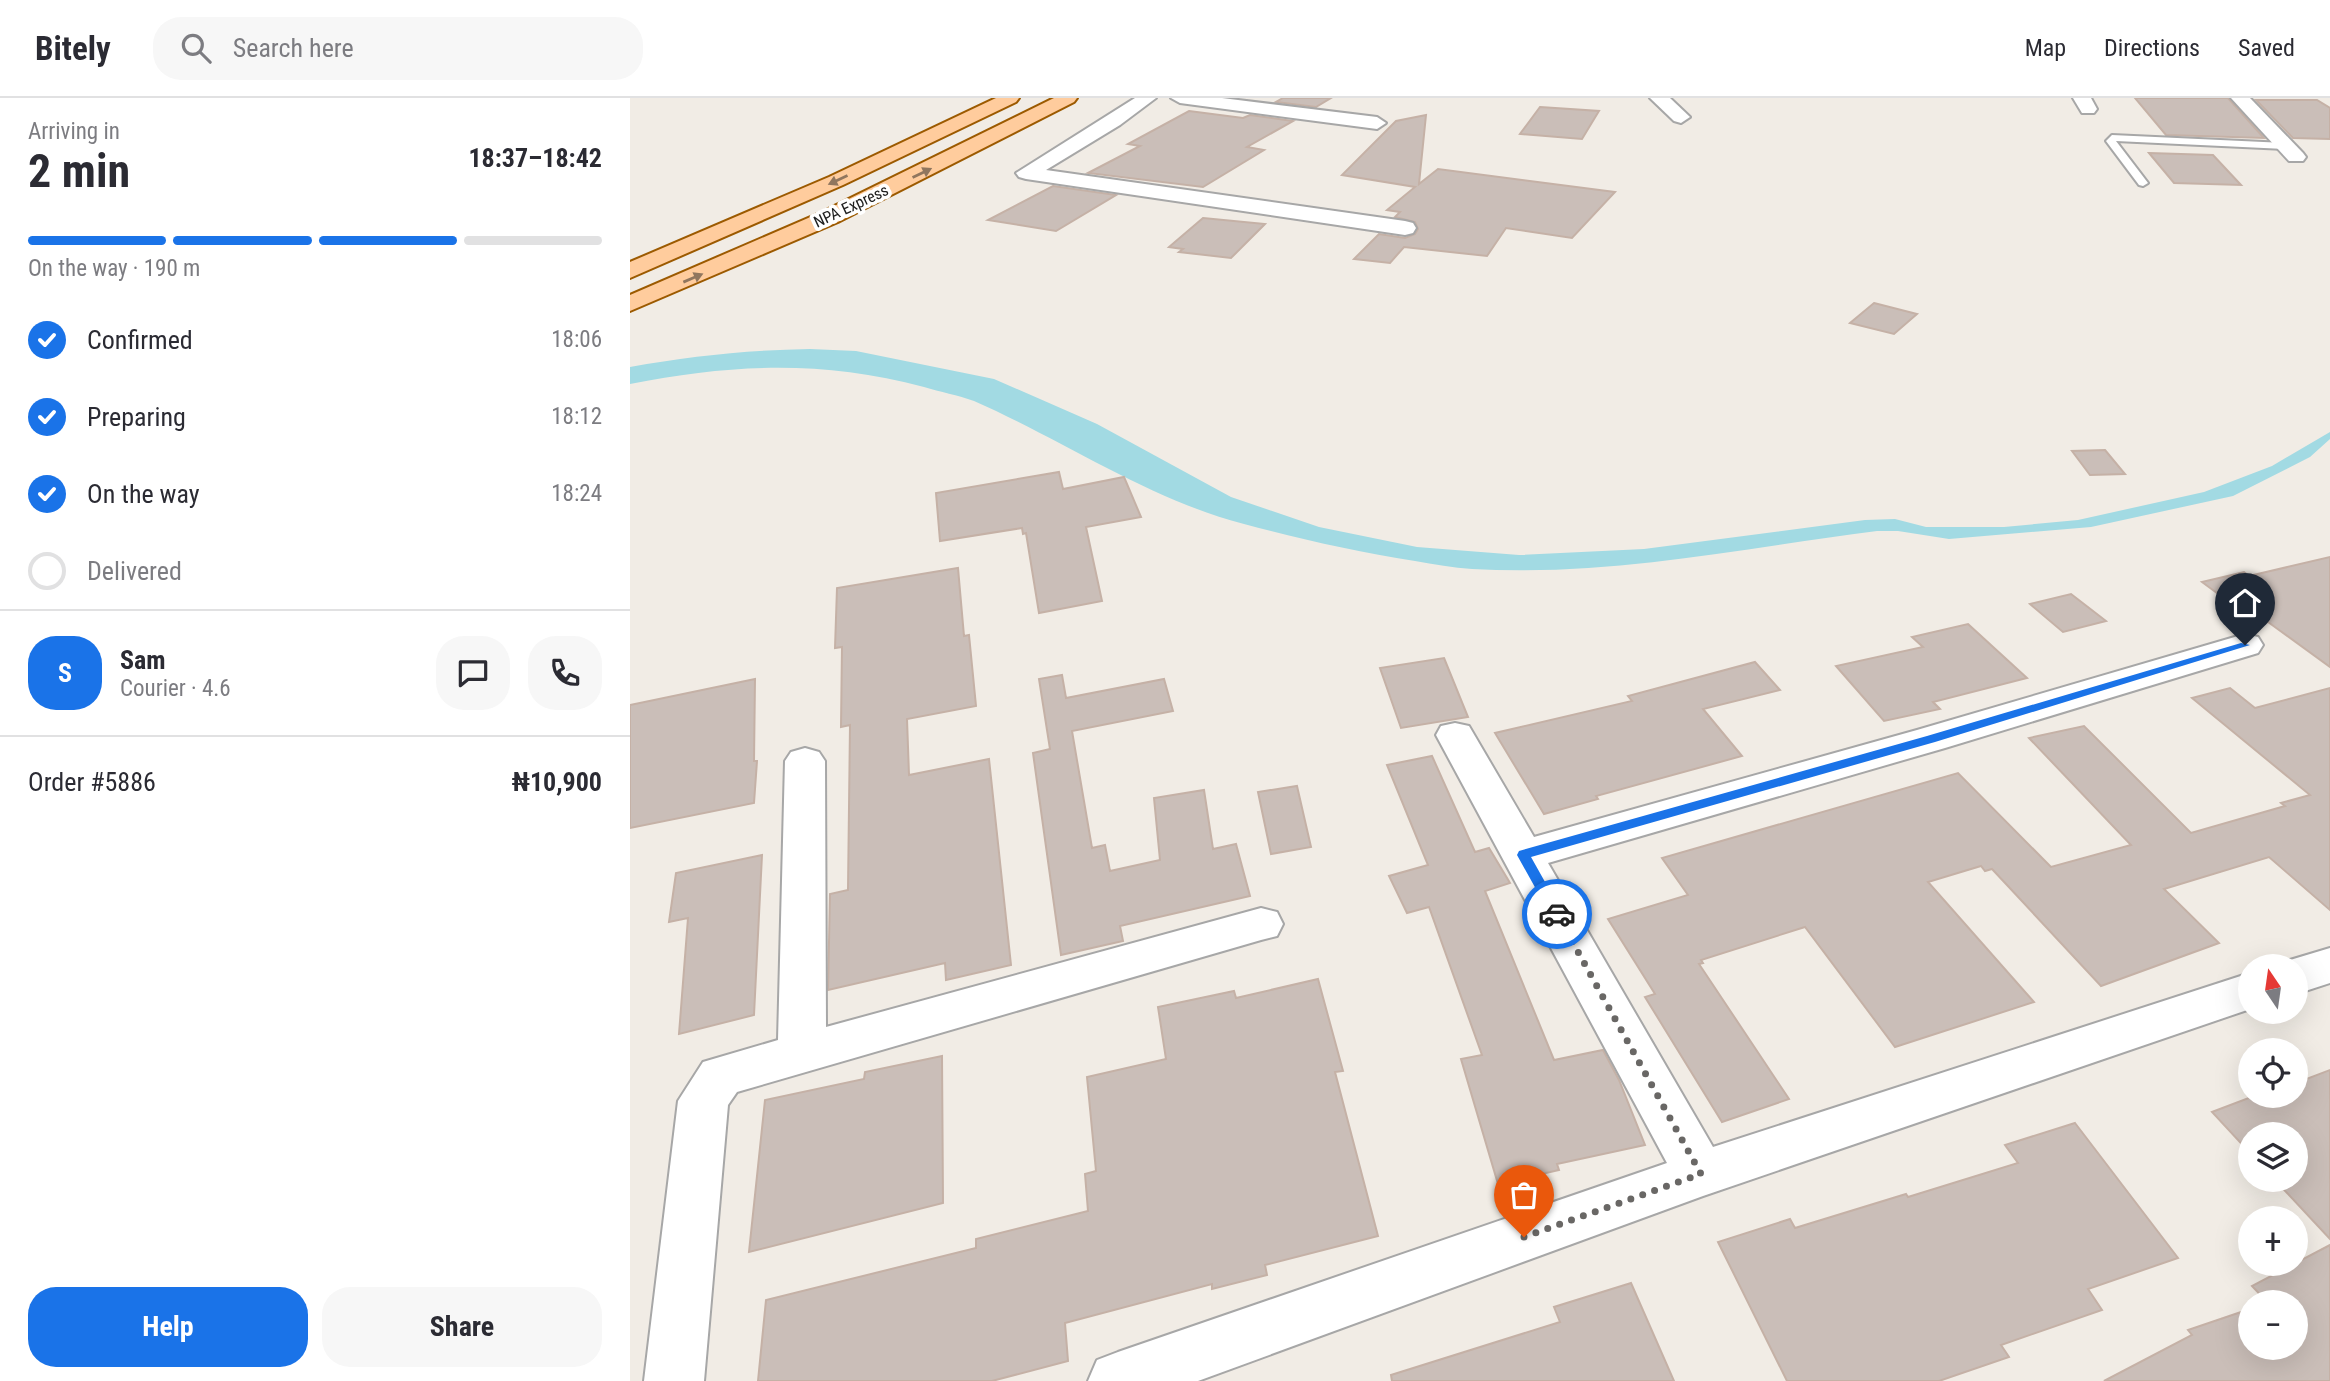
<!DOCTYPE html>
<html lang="en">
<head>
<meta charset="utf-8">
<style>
  :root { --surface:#fff; --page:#f7f7f7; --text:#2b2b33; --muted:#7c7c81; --line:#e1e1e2; --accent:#1a73e8 }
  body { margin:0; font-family:"Roboto Condensed",sans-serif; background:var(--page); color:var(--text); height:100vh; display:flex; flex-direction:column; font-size:26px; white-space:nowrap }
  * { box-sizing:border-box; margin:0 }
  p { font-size:23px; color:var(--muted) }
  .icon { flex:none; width:38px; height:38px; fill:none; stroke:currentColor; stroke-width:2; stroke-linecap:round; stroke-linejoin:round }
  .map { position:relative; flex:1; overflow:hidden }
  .drawer { display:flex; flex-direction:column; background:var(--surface); width:630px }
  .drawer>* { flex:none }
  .needle { width:46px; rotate:347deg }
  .tools { position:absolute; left:1608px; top:856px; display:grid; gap:14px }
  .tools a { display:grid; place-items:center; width:70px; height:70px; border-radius:50%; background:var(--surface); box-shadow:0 7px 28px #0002; font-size:35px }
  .pin { position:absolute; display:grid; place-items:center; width:60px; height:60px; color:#fff; margin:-72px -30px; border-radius:50% 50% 50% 0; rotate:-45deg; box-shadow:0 0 7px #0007 }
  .pin .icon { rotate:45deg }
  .courier { position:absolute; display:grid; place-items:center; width:70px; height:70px; margin:-35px; border:5px solid #1a73e8; border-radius:50%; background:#fff; color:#222; box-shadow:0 2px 9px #0007 }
  .head em { font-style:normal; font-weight:700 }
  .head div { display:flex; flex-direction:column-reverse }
  .head { display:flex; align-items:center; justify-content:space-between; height:119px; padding:0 28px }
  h1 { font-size:46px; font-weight:700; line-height:52px }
  .bar { display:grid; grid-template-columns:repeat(4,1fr); gap:10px 7px; align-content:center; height:84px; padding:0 28px }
  .bar i { height:9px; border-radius:5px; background:var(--line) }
  .bar .on { background:var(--accent) }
  .bar p { grid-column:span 4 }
  .line { display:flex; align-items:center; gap:18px; padding:0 28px; border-top:2px solid var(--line) }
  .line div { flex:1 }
  .round { display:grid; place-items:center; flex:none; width:74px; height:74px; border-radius:28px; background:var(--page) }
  ol { padding:0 28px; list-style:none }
  li { display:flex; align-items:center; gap:21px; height:77px }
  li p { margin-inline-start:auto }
  li .icon { padding:7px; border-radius:50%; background:var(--accent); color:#fff; stroke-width:4 }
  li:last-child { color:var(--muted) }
  li i { width:38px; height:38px; border:4px solid var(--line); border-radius:50% }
  .primary-button { display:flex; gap:14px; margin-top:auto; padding:14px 28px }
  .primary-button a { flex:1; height:80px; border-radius:28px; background:var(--accent); color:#fff; font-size:28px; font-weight:700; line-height:80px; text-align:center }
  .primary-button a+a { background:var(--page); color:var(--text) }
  header { display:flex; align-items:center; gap:42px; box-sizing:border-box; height:98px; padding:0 35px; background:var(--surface); border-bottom:2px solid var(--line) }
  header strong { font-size:33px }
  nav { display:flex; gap:38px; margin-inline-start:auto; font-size:24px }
  .search { width:490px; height:63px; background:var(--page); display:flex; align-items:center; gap:18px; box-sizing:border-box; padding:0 24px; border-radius:28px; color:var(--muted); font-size:26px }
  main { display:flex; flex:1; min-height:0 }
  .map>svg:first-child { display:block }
  .water { fill:#a2dae3 }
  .building { fill:#cabeb8; stroke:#c5b1a6; stroke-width:2 }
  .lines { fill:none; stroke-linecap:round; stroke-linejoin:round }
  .service-casing { stroke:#a7a7a7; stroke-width:4 }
  .minor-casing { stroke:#a7a7a7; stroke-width:4 }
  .primary-casing { stroke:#9c5a00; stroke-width:4 }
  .service { fill:#fff; fill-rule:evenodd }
  .minor { fill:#fff; fill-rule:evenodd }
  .primary { fill:#ffcc9d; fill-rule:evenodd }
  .oneway { fill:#90765e }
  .route { fill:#1a73e8 }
  .done { stroke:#696765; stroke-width:7; stroke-dasharray:0 12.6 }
  .labels { text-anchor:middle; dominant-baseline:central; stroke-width:7; stroke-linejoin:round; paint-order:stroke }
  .far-street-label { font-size:16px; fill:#202020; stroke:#fff }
</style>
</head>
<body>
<header>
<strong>Bitely</strong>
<div class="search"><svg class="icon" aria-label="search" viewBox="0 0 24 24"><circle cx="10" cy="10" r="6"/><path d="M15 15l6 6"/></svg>Search here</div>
<nav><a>Map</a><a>Directions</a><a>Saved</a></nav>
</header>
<main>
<section class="drawer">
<div class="head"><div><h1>2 min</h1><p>Arriving in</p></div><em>18:37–18:42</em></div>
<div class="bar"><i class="on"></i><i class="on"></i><i class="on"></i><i></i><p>On the way · 190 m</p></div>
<ol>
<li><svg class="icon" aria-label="check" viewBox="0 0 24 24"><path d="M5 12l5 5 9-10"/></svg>Confirmed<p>18:06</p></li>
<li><svg class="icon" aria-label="check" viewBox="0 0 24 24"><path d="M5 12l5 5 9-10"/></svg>Preparing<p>18:12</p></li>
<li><svg class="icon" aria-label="check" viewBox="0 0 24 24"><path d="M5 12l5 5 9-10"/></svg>On the way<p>18:24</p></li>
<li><i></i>Delivered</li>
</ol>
<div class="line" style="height:126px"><b class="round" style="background:var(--accent);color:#fff">S</b><div><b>Sam</b><p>Courier · 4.6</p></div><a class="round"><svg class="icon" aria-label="chat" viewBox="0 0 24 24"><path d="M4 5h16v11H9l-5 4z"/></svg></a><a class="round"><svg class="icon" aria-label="phone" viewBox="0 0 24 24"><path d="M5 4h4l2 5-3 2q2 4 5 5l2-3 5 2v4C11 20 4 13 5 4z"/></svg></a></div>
<div class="line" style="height:91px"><div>Order #5886</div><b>₦10,900</b></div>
<div class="primary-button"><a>Help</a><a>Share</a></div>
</section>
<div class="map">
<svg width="1700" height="1283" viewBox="0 0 1700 1283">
  <rect width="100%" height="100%" fill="#f1ece5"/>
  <path class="water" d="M 180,251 L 226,253 L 364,281 L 467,326 L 601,399 L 689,429 L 787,449 L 889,457 L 1014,451 L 1235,422 L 1265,421 L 1296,429 L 1374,429 L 1448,422 L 1574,394 L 1642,368 L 1700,334 L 1700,341 L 1680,359 L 1603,398 L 1461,429 L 1319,441 L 1268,433 L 1247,433 C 1113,450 978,479 842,471 C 823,470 804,466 785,463 C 727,454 670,441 614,426 C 518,401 435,343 344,303 C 328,297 310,294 294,289 C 191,262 103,266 0,286 L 0,269 C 60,258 119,252 180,251 Z"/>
  <g class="building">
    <polygon points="653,0 701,0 686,9 646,4"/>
    <polygon points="1505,0 1598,0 1634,40 1536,37"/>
    <polygon points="1626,2 1687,2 1700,10 1700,41 1663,40"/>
    <polygon points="910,9 969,13 952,41 890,36"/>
    <polygon points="559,13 613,20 620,17 663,23 617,49 634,52 573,89 458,75 510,48 498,46"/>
    <polygon points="796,17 789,86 808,71 985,94 942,140 876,130 857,158 774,149 760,165 724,161 749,136 775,140 785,136 788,131 785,124 765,119 770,114 757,112 785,89 712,77 766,23"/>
    <polygon points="1519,55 1583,57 1611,87 1544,85"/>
    <polygon points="423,88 486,97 426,133 358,122"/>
    <polygon points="573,120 635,126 601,160 549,154 553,151 539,149"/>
    <polygon points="1244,205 1287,216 1264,236 1220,225"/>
    <polygon points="1475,352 1495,376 1460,377 1442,353"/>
    <polygon points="429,374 433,391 494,379 511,419 456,429 472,503 409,515 396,435 393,436 392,430 310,443 306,395"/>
    <polygon points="1700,459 1700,569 1638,524 1629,526 1572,484 1614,474 1619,478"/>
    <polygon points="328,470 334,538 339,537 346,608 277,621 279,677 359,661 381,867 316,882 315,865 198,892 200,796 218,792 220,627 211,629 212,549 205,550 207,490"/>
    <polygon points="1441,496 1476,523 1433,534 1400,506"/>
    <polygon points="1338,526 1397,580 1303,604 1310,611 1254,623 1206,568 1293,549 1282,539"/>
    <polygon points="814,560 838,619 771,630 750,570"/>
    <polygon points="1125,564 1150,592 1073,611 1112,658 966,698 968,701 914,716 865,635 1002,603 998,598"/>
    <polygon points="432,577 436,600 534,581 543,613 442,633 462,750 475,747 480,773 530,762 524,700 574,692 583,751 606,746 620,798 490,828 493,843 431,857 403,655 420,651 409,581"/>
    <polygon points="125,581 124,663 127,663 124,705 0,730 0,607"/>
    <polygon points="1600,590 1625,610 1700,590 1700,812 1639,759 1534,791 1589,845 1471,888 1362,771 1355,773 1351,768 1298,784 1404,904 1265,949 1175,829 1071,862 1073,865 1069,866 1159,1001 1092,1024 1015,899 1025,896 978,821 1058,797 1032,760 1328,675 1421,769 1501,747 1399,640 1454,628 1561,735 1655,708 1651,705 1680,697 1562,600"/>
    <polygon points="802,658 845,754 859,750 880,785 855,793 924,962 973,952 989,982 1015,1047 927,1066 929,1072 868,1086 831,961 852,957 799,809 777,815 759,778 798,767 757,667"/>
    <polygon points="667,688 681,749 641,756 628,694"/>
    <polygon points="132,757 124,917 49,936 58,820 39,824 46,775"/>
    <polygon points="688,881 713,973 705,974 748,1138 635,1167 637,1177 582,1191 582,1186 435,1225 438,1263 362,1283 128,1283 136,1202 346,1150 346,1141 458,1113 455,1076 466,1073 457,979 536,961 528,909 604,893 606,900"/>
    <polygon points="312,958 313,1105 119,1154 135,1002 234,981 235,974"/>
    <polygon points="1700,972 1700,1141 1645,1082 1666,1082 1666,1036 1620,1036 1620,1055 1582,1014 1624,998 1666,998 1666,985"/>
    <polygon points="1445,1025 1548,1160 1458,1191 1472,1212 1371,1247 1379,1259 1309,1283 1157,1283 1088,1144 1160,1121 1165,1130 1276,1096 1278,1099 1388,1065 1375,1047"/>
    <polygon points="1700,1147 1700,1283 1474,1283 1562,1237 1558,1232 1620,1211 1620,1250 1666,1250 1666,1204 1637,1204 1622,1188"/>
    <polygon points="1001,1185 1044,1283 762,1283 761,1277 930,1224 924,1209"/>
  </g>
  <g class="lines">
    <g class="service-casing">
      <polygon id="service" points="1482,37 1655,45 1660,48 1655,51 1486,43 1518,85 1513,88 1509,87 1476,43"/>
    </g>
    <g class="minor-casing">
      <g id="minor">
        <polygon points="505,0 526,0 490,27 416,72 775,123 783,125 786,130 783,135 775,137 396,81 389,79 386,75"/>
        <polygon points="541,0 592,0 747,19 756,25 747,31 550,5"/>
        <polygon points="1020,0 1040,0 1060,19 1051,25 1044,23"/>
        <polygon points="1443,0 1461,0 1467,11 1464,15 1452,15"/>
        <polygon points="1601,0 1620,0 1673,55 1676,59 1673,63 1659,63"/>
        <polygon points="1615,536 1628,539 1633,547 1628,555 1315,650 918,765 1083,1049 1620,875 1620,911 1073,1098 568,1283 458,1283 467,1262 488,1254 1037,1065 806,637 811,628 825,625 839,628 904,739 1287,632"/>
        <polygon points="175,650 189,654 195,663 196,929 631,810 647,814 653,826 647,838 631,842 107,994 98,1007 74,1283 14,1283 48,1003 73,964 148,942 155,663 161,654"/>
        <polygon points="1700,850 1700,885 1666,896 1666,868 1648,868 1650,865"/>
      </g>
    </g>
    <g class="primary-casing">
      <g id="primary">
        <polygon points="366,0 389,0 386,4 213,87 0,180 0,164 199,79"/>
        <polygon points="424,0 447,0 444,4 208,124 0,213 0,197 192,114"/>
      </g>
    </g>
    <use href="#service" class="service"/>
    <use href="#minor" class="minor"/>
    <use href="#primary" class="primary"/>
  </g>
  <defs><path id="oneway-solid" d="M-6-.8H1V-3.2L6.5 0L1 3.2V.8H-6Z" transform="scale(1.75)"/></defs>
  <g class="oneway">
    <use href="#oneway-solid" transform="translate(292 75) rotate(-26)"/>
    <use href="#oneway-solid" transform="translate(208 82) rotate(155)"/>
    <use href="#oneway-solid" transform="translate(63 180) rotate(-23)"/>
  </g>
  <polygon class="route" points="1611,545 1620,547 1305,644 901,759 933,816 927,821 922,820 887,757 889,753 1297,638"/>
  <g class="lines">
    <polyline class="done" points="894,1139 1071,1076 927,816"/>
  </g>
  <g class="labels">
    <g class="far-street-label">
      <text transform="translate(221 108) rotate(-25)">NPA Express</text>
    </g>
  </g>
</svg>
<div class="tools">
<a><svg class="needle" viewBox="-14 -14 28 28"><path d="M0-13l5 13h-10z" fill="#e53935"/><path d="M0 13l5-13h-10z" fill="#7c7c81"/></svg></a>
<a><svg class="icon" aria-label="locate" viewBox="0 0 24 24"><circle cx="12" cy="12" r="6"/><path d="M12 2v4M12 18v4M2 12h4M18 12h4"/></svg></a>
<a><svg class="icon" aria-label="layers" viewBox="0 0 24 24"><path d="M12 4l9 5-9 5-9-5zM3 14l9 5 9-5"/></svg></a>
<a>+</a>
<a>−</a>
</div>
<div class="pin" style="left:894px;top:1139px;background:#ea580c"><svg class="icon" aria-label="bag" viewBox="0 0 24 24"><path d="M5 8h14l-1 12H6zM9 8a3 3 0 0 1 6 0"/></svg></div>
<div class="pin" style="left:1615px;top:547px;background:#1f2937"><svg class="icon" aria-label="home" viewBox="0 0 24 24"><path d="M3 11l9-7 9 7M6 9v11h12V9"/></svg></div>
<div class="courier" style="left:927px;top:816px"><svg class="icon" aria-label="car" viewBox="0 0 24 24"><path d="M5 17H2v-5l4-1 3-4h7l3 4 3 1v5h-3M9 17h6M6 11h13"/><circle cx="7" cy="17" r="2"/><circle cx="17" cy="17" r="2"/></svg></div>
</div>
</main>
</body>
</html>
